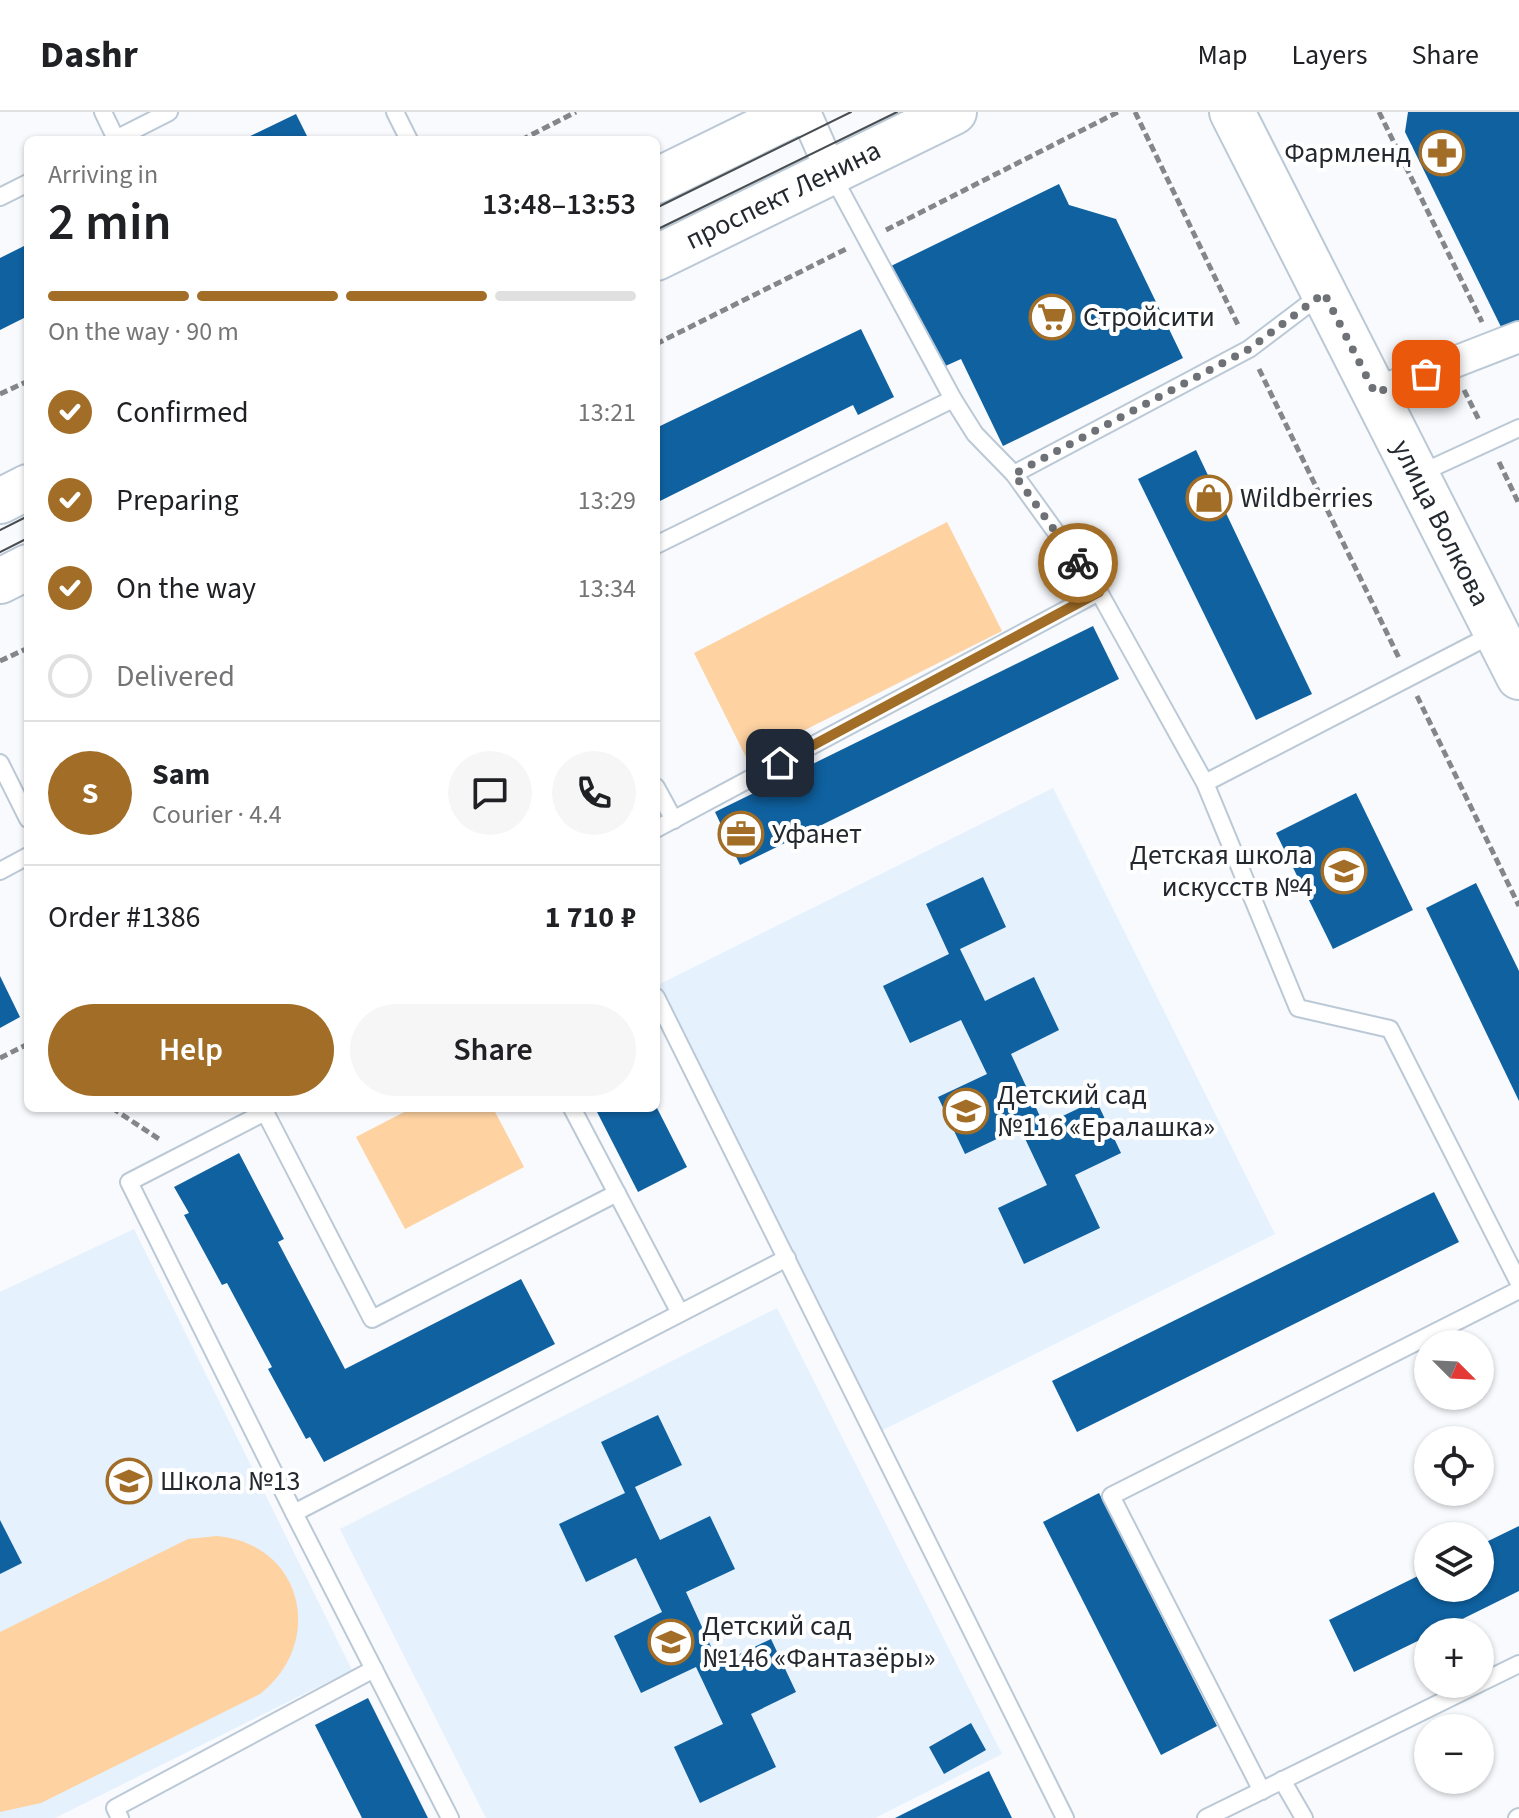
<!DOCTYPE html>
<html lang="en">
<head>
<meta charset="utf-8">
<style>
  :root { --surface:#fff; --page:#f6f6f6; --text:#202124; --muted:#757577; --line:#e0e0e0; --accent:#a26d26 }
  body { margin:0; font-family:"Source Sans 3",sans-serif; background:var(--page); color:var(--text); height:100vh; display:flex; flex-direction:column; font-size:30px; white-space:nowrap }
  * { box-sizing:border-box; margin:0 }
  p { font-size:26px; color:var(--muted) }
  .icon { flex:none; width:44px; height:44px; fill:none; stroke:currentColor; stroke-width:2; stroke-linecap:round; stroke-linejoin:round }
  .map { position:relative; flex:1; overflow:hidden }
  .details { position:absolute; left:24px; top:24px; width:636px; height:976px; display:flex; flex-direction:column; background:var(--surface); border-radius:12px; box-shadow:0 2px 6px #0004 }
  .details>* { flex:none }
  .needle { width:52px; rotate:114deg }
  .fabs { position:absolute; left:1414px; top:1218px; display:grid; gap:16px }
  .fabs a { display:grid; place-items:center; width:80px; height:80px; border-radius:50%; background:var(--surface); box-shadow:0 2px 6px #0004; font-size:40px }
  .pin { position:absolute; display:grid; place-items:center; width:68px; height:68px; color:#fff; margin:-34px; border-radius:16px; box-shadow:0 4px 12px #0006 }
  .courier { position:absolute; display:grid; place-items:center; width:80px; height:80px; margin:-40px; border:6px solid #a26d26; border-radius:50%; background:#fff; color:#222; box-shadow:0 2px 10px #0007 }
  .overview em { font-style:normal; font-weight:600 }
  .overview div { display:flex; flex-direction:column-reverse }
  .overview { display:flex; align-items:center; justify-content:space-between; height:136px; padding:0 24px }
  h1 { font-size:52px; font-weight:600; line-height:60px }
  .bar { display:grid; grid-template-columns:repeat(4,1fr); gap:12px 8px; align-content:center; height:96px; padding:0 24px }
  .bar i { height:10px; border-radius:6px; background:var(--line) }
  .bar .on { background:var(--accent) }
  .bar p { grid-column:span 4 }
  .line { display:flex; align-items:center; gap:20px; padding:0 24px; border-top:2px solid var(--line) }
  .line div { flex:1 }
  .round { display:grid; place-items:center; flex:none; width:84px; height:84px; border-radius:42px; background:var(--page) }
  ol { padding:0 24px; list-style:none }
  li { display:flex; align-items:center; gap:24px; height:88px }
  li p { margin-inline-start:auto }
  li .icon { padding:8px; border-radius:50%; background:var(--accent); color:#fff; stroke-width:4 }
  li:last-child { color:var(--muted) }
  li i { width:44px; height:44px; border:4px solid var(--line); border-radius:50% }
  .action { display:flex; gap:16px; margin-top:auto; padding:16px 24px }
  .action a { flex:1; height:92px; border-radius:48px; background:var(--accent); color:#fff; font-size:32px; font-weight:600; line-height:92px; text-align:center }
  .action a+a { background:var(--page); color:var(--text) }
  header { display:flex; align-items:center; gap:48px; box-sizing:border-box; height:112px; padding:0 40px; background:var(--surface); border-bottom:2px solid var(--line) }
  header strong { font-size:38px }
  nav { display:flex; gap:44px; margin-inline-start:auto; font-size:28px }
  .map>svg:first-child { display:block }
  .built { fill:#e5f1fd }
  .green { fill:#fed2a1 }
  .building { fill:#0f61a0 }
  .lines { fill:none; stroke-linecap:round; stroke-linejoin:round }
  .lane-casing { stroke:#bbc9d6; stroke-width:20 }
  .street-casing { stroke:#bbc9d6; stroke-width:34 }
  .primary-casing { stroke:#bbc9d6; stroke-width:48 }
  .path { stroke:#83878b; stroke-width:5; stroke-dasharray:8 4; stroke-linecap:butt }
  .lane { stroke:#fff; stroke-width:16 }
  .street { stroke:#fff; stroke-width:30 }
  .primary { stroke:#fff; stroke-width:44 }
  .tram { stroke:#484d51; stroke-width:2 }
  .done { stroke:#6e7276; stroke-width:8; stroke-dasharray:0 14.4 }
  .route { stroke:#a26d26; stroke-width:10 }
  .labels { text-anchor:middle; dominant-baseline:central; stroke-width:8; stroke-linejoin:round; paint-order:stroke }
  .poi-label { font-size:28px; fill:#23292e; stroke:#fff; text-anchor:start }
  .street-label { font-size:28px; fill:#23292e; stroke:#fff }
</style>
</head>
<body>
<header>
<strong>Dashr</strong>
<nav><a>Map</a><a>Layers</a><a>Share</a></nav>
</header>
<div class="map">
<svg width="1519" height="1706" viewBox="0 0 1519 1706">
  <rect width="100%" height="100%" fill="#f8fafd"/>
  <g class="built">
    <polygon points="1053,676 1275,1122 877,1321 656,874"/>
    <polygon points="134,1117 352,1558 55,1706 0,1706 0,1180"/>
    <polygon points="777,1196 1002,1642 875,1706 486,1706 340,1417"/>
  </g>
  <g class="green">
    <polygon points="947,410 1002,519 747,647 694,541"/>
    <polygon points="412,996 493,996 524,1055 405,1117 356,1025"/>
    <path d="M 217,1424 C 303,1432 326,1530 260,1582 L 41,1691 L 0,1700 L 0,1520 L 188,1427 Z"/>
  </g>
  <g class="building">
    <polygon points="1408,0 1519,0 1519,213 1504,221 1405,20"/>
    <polygon points="296,2 309,28 242,28"/>
    <polygon points="1059,72 1069,93 1116,107 1183,246 1003,334 961,247 941,256 891,154"/>
    <polygon points="28,132 28,204 0,218 0,146"/>
    <polygon points="861,217 894,285 858,303 853,293 656,391 656,316"/>
    <polygon points="1196,338 1312,582 1256,608 1138,367"/>
    <polygon points="1093,514 1119,567 740,753 715,700"/>
    <polygon points="1356,681 1413,798 1333,837 1276,721"/>
    <polygon points="983,765 1006,815 960,837 985,889 1034,865 1059,918 1011,942 1044,1013 1096,988 1121,1041 1075,1063 1100,1116 1024,1152 998,1096 1047,1073 1020,1016 965,1042 938,985 987,962 961,908 910,931 883,874 949,842 926,792"/>
    <polygon points="1476,771 1519,859 1519,989 1426,796"/>
    <polygon points="0,864 20,905 0,916"/>
    <polygon points="595,996 657,996 687,1055 638,1080"/>
    <polygon points="239,1041 284,1127 278,1130 345,1257 521,1167 555,1232 324,1350 310,1325 306,1327 268,1257 272,1255 227,1171 222,1173 184,1103 189,1101 174,1075"/>
    <polygon points="1434,1080 1459,1130 1077,1320 1052,1269"/>
    <polygon points="658,1303 682,1353 635,1375 660,1428 710,1404 735,1457 686,1480 719,1552 771,1527 796,1580 751,1602 776,1655 700,1691 674,1635 723,1612 696,1555 641,1581 614,1524 662,1500 636,1446 586,1470 559,1412 625,1381 601,1330"/>
    <polygon points="1099,1381 1217,1614 1161,1643 1043,1410"/>
    <polygon points="0,1408 22,1451 0,1462"/>
    <polygon points="1519,1414 1519,1479 1436,1520 1428,1520 1428,1524 1354,1560 1329,1508 1428,1459 1428,1476 1480,1476 1480,1433"/>
    <polygon points="368,1586 428,1706 362,1706 315,1613"/>
    <polygon points="971,1611 986,1638 944,1662 929,1635"/>
    <polygon points="989,1659 1012,1706 895,1706"/>
  </g>
  <g class="lines">
    <g class="lane-casing">
      <g id="lane">
        <polyline points="103,0 116,27"/>
        <polyline points="395,0 409,28"/>
        <polyline points="114,28 169,0"/>
        <polyline points="831,61 953,287 975,322 1014,362 1249,237 1323,181"/>
        <polyline points="0,85 28,71"/>
        <polyline points="1014,362 1099,480 1205,671 1298,896 1390,917 1519,1171"/>
        <polyline points="1419,362 1519,316"/>
        <polyline points="656,433 953,287"/>
        <polyline points="0,651 28,707"/>
        <polyline points="1205,671 1495,521"/>
        <polyline points="656,675 674,708"/>
        <polyline points="656,717 1099,480"/>
        <polyline points="0,759 28,744"/>
        <polyline points="656,885 1065,1706"/>
        <polyline points="572,996 680,1201"/>
        <polyline points="294,1401 129,1070 265,1000 372,1207 617,1081"/>
        <polyline points="1480,1571 1519,1552"/>
        <polyline points="1282,1668 1304,1706"/>
        <polyline points="1262,1679 1111,1384 1519,1178"/>
        <polyline points="120,1706 115,1696 374,1557"/>
        <polyline points="450,1706 294,1401 787,1146"/>
        <polyline points="1206,1706 1478,1572"/>
        <polyline points="1517,1706 1519,1705"/>
      </g>
    </g>
    <g class="street-casing">
      <g id="street">
        <polyline points="805,0 831,59"/>
        <polyline points="1375,281 1519,225"/>
      </g>
    </g>
    <g class="primary-casing">
      <g id="primary">
        <polyline points="1232,0 1519,565"/>
        <polyline points="656,69 797,0"/>
        <polyline points="656,146 954,0"/>
        <polyline points="0,389 28,375"/>
        <polyline points="0,469 28,455"/>
      </g>
    </g>
    <g class="path">
      <polyline points="1135,0 1239,215"/>
      <polyline points="1379,0 1482,210"/>
      <polyline points="521,28 576,0"/>
      <polyline points="886,118 1118,0"/>
      <polyline points="656,232 848,136"/>
      <polyline points="1259,257 1399,546"/>
      <polyline points="1464,278 1479,308"/>
      <polyline points="0,282 28,269"/>
      <polyline points="1499,350 1519,392"/>
      <polyline points="0,549 28,536"/>
      <polyline points="1417,584 1519,794"/>
      <polyline points="0,946 28,932"/>
      <polyline points="112,996 162,1029"/>
    </g>
    <use href="#lane" class="lane"/>
    <use href="#street" class="street"/>
    <use href="#primary" class="primary"/>
    <g class="tram">
      <polyline points="656,96 851,0"/>
      <polyline points="656,118 897,0"/>
      <polyline points="0,418 28,404"/>
      <polyline points="0,440 28,426"/>
    </g>
  </g>
  <g class="lines">
    <polyline class="done" points="1078,451 1014,362 1249,237 1324,181 1375,281 1426,262"/>
    <polyline class="route" points="780,651 1099,480 1078,451"/>
  </g>
  <defs>
    <g id="pharmacy-ring" transform="scale(2.3)"><circle r="9.5" fill="#fff" stroke="#a26d26" stroke-width="1.5"/><path d="M-2-6h4v4h4v4h-4v4h-4v-4h-4v-4h4Z" fill="#a26d26"/></g>
    <g id="supermarket-ring" transform="scale(2.3)"><circle r="9.5" fill="#fff" stroke="#a26d26" stroke-width="1.5"/><path d="M-6-5.5h2.5l.6 2H6L4.5 2H-2.5L-4.4-4H-6ZM-1.5 3.2a1.3 1.3 0 1 0 .1 0ZM3 3.2a1.3 1.3 0 1 0 .1 0Z" fill="#a26d26"/></g>
    <g id="shop-ring" transform="scale(2.3)"><circle r="9.5" fill="#fff" stroke="#a26d26" stroke-width="1.5"/><path d="M-5-2.5h2.3a2.7 3.5 0 0 1 5.4 0H5L5.5 6h-11ZM-1.5-2.5h3a1.5 2.3 0 0 0-3 0Z" fill="#a26d26"/></g>
    <g id="office-ring" transform="scale(2.3)"><circle r="9.5" fill="#fff" stroke="#a26d26" stroke-width="1.5"/><path d="M-6-3h4V-5.5h4V-3h4V5H-6ZM-1-4.5V-3h2v-1.5ZM-6 0V1H6V0Z" fill="#a26d26"/></g>
    <g id="school-ring" transform="scale(2.3)"><circle r="9.5" fill="#fff" stroke="#a26d26" stroke-width="1.5"/><path d="M0-5L7-2L0 1L-7-2ZM-4 1L0 2.5L4 1V4Q0 6-4 4Z" fill="#a26d26"/></g>
  </defs>
  <g fill-rule="evenodd">
    <use href="#pharmacy-ring" x="1442" y="41"/>
    <use href="#supermarket-ring" x="1052" y="205"/>
    <use href="#shop-ring" x="1209" y="386"/>
    <use href="#office-ring" x="741" y="722"/>
    <use href="#school-ring" x="1344" y="759"/>
    <use href="#school-ring" x="966" y="999"/>
    <use href="#school-ring" x="129" y="1369"/>
    <use href="#school-ring" x="671" y="1530"/>
  </g>
  <g class="labels">
    <g class="poi-label">
      <text x="1411" y="41" text-anchor="end">Фармленд</text>
      <text x="1083" y="205">Стройсити</text>
      <text x="1240" y="386">Wildberries</text>
      <text x="772" y="722">Уфанет</text>
      <text x="1313" y="743" text-anchor="end">Детская школа<tspan x="1313" dy="32">искусств №4</tspan></text>
      <text x="997" y="983">Детский сад<tspan x="997" dy="32">№116 «Ералашка»</tspan></text>
      <text x="160" y="1369">Школа №13</text>
      <text x="702" y="1514">Детский сад<tspan x="702" dy="32">№146 «Фантазёры»</tspan></text>
    </g>
    <g class="street-label">
      <text transform="translate(783 83) rotate(-26)">проспект Ленина</text>
      <text transform="translate(1441 411) rotate(63)">улица Волкова</text>
    </g>
  </g>
</svg>
<div class="fabs">
<a><svg class="needle" viewBox="-14 -14 28 28"><path d="M0-13l5 13h-10z" fill="#e53935"/><path d="M0 13l5-13h-10z" fill="#757577"/></svg></a>
<a><svg class="icon" aria-label="locate" viewBox="0 0 24 24"><circle cx="12" cy="12" r="6"/><path d="M12 2v4M12 18v4M2 12h4M18 12h4"/></svg></a>
<a><svg class="icon" aria-label="layers" viewBox="0 0 24 24"><path d="M12 4l9 5-9 5-9-5zM3 14l9 5 9-5"/></svg></a>
<a>+</a>
<a>−</a>
</div>
<div class="pin" style="left:1426px;top:262px;background:#ea580c"><svg class="icon" aria-label="bag" viewBox="0 0 24 24"><path d="M5 8h14l-1 12H6zM9 8a3 3 0 0 1 6 0"/></svg></div>
<div class="pin" style="left:780px;top:651px;background:#1f2937"><svg class="icon" aria-label="home" viewBox="0 0 24 24"><path d="M3 11l9-7 9 7M6 9v11h12V9"/></svg></div>
<div class="courier" style="left:1078px;top:451px"><svg class="icon" aria-label="bike" viewBox="0 0 24 24"><circle cx="6" cy="16" r="4"/><circle cx="18" cy="16" r="4"/><path d="M6 16l4-8h5l3 8M10 8l3 8H6M13 5h3"/></svg></div>
<section class="details">
<div class="overview"><div><h1>2 min</h1><p>Arriving in</p></div><em>13:48–13:53</em></div>
<div class="bar"><i class="on"></i><i class="on"></i><i class="on"></i><i></i><p>On the way · 90 m</p></div>
<ol>
<li><svg class="icon" aria-label="check" viewBox="0 0 24 24"><path d="M5 12l5 5 9-10"/></svg>Confirmed<p>13:21</p></li>
<li><svg class="icon" aria-label="check" viewBox="0 0 24 24"><path d="M5 12l5 5 9-10"/></svg>Preparing<p>13:29</p></li>
<li><svg class="icon" aria-label="check" viewBox="0 0 24 24"><path d="M5 12l5 5 9-10"/></svg>On the way<p>13:34</p></li>
<li><i></i>Delivered</li>
</ol>
<div class="line" style="height:144px"><b class="round" style="background:var(--accent);color:#fff">S</b><div><b>Sam</b><p>Courier · 4.4</p></div><a class="round"><svg class="icon" aria-label="chat" viewBox="0 0 24 24"><path d="M4 5h16v11H9l-5 4z"/></svg></a><a class="round"><svg class="icon" aria-label="phone" viewBox="0 0 24 24"><path d="M5 4h4l2 5-3 2q2 4 5 5l2-3 5 2v4C11 20 4 13 5 4z"/></svg></a></div>
<div class="line" style="height:104px"><div>Order #1386</div><b>1 710 ₽</b></div>
<div class="action"><a>Help</a><a>Share</a></div>
</section>
</div>
</body>
</html>
